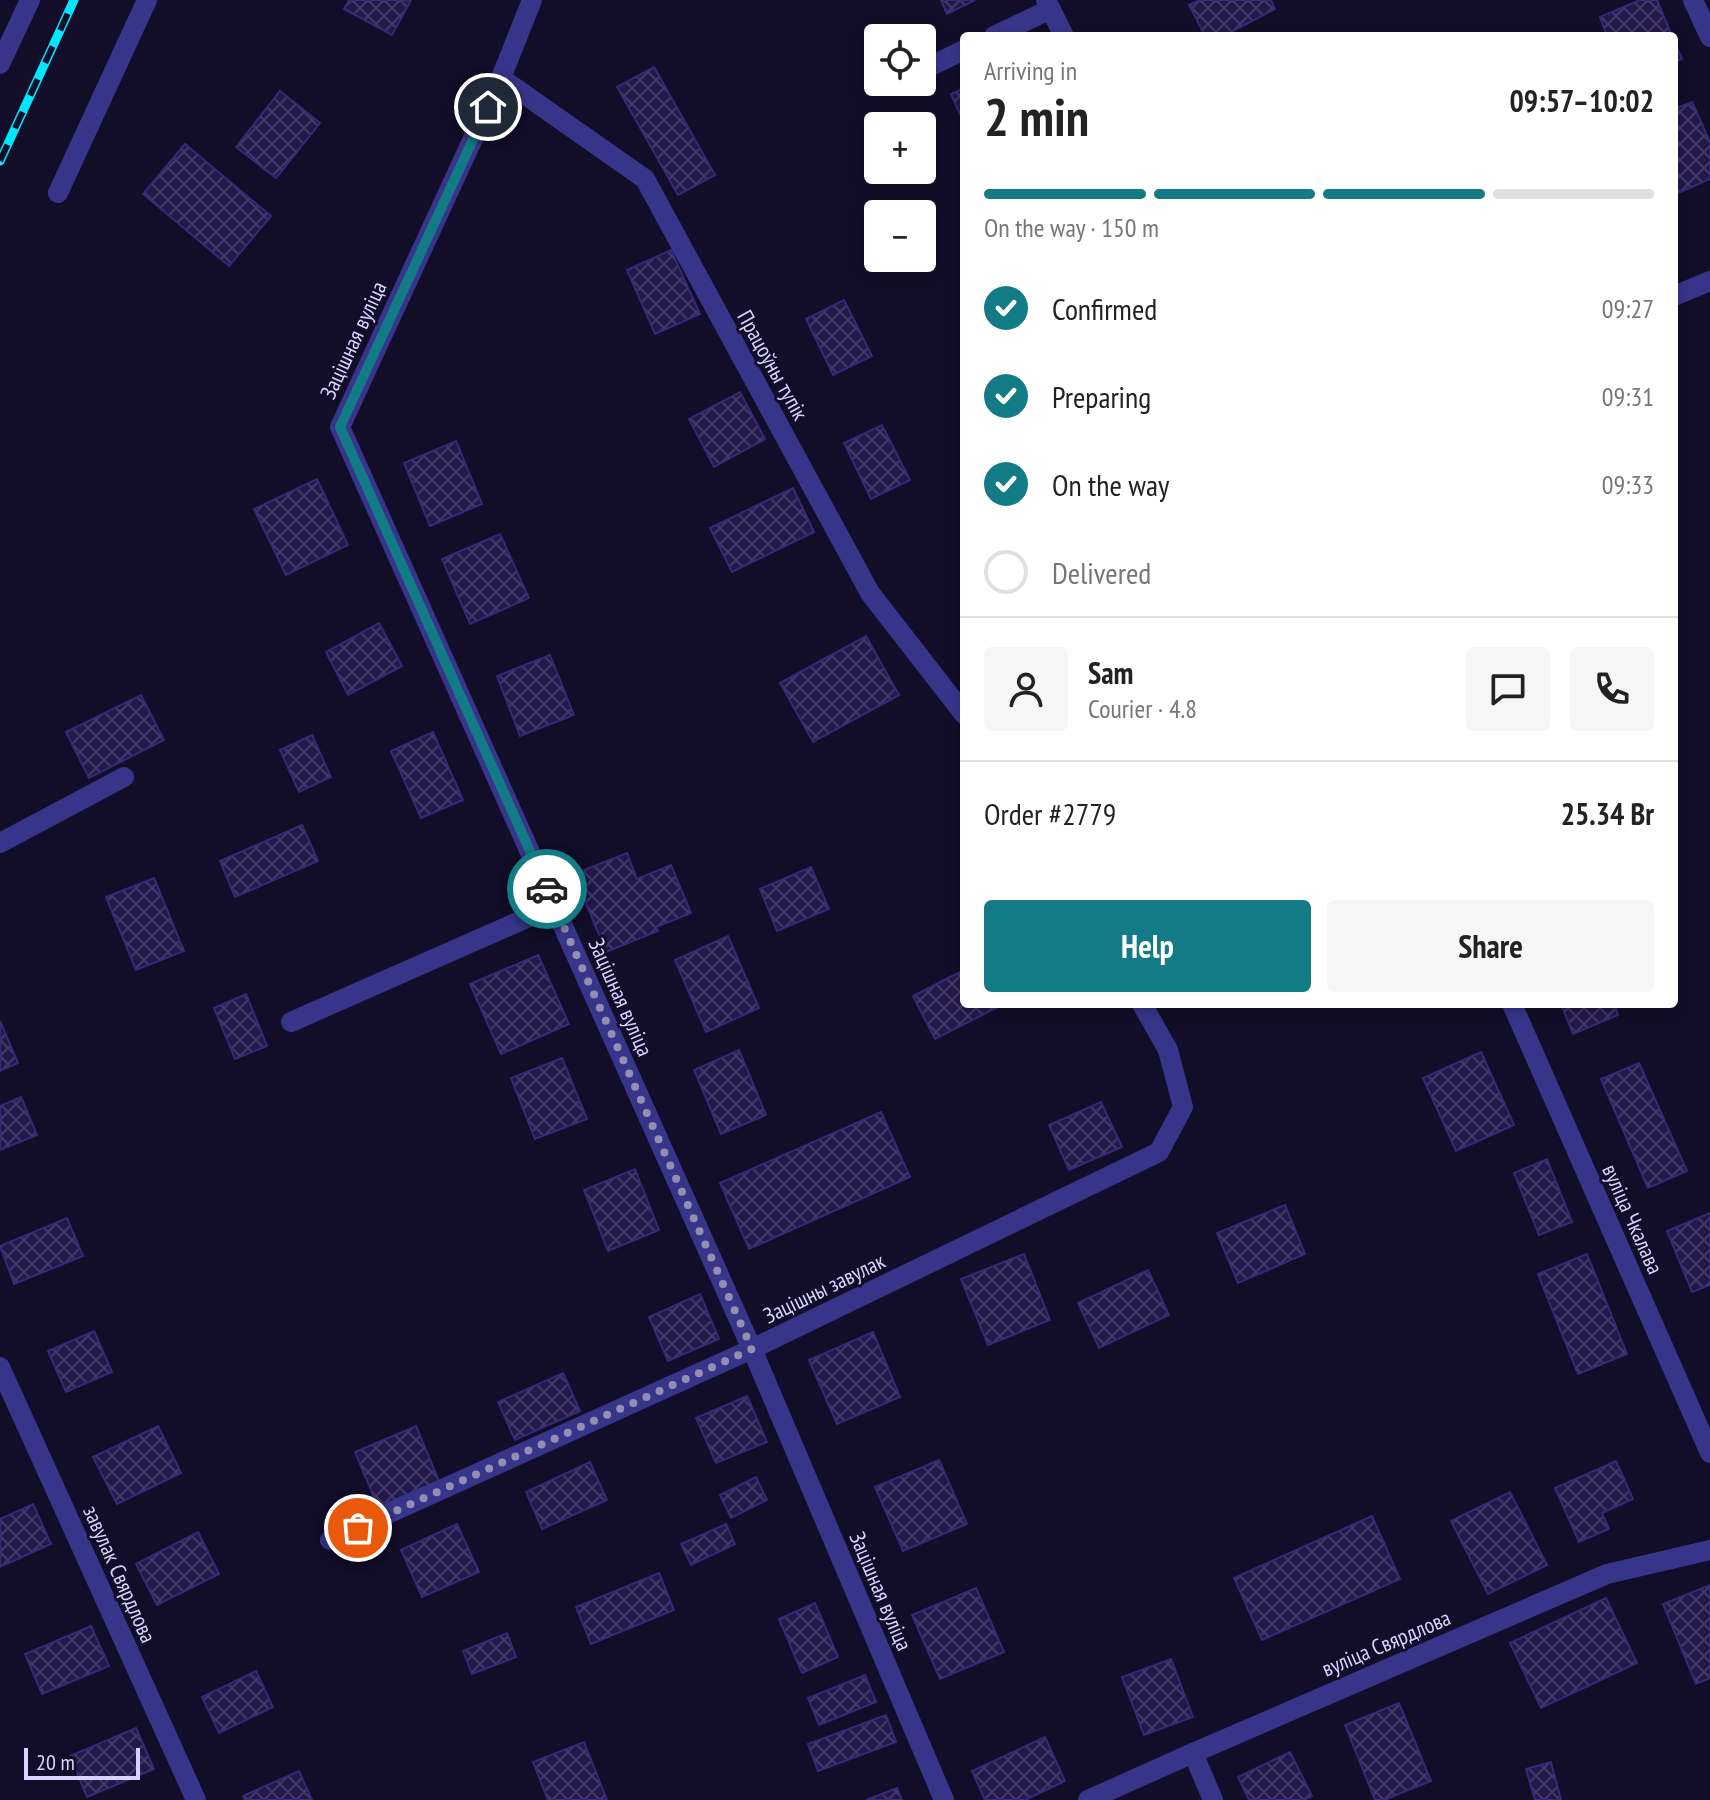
<!DOCTYPE html>
<html lang="en">
<head>
<meta charset="utf-8">
<style>
  :root { --surface:#fff; --page:#f6f6f6; --text:#222; --muted:#767676; --line:#e0e0e0; --accent:#137b85 }
  body { margin:0; font-family:"PT Sans Narrow",sans-serif; background:var(--page); color:var(--text); height:100vh; display:flex; flex-direction:column; font-size:30px; white-space:nowrap }
  * { box-sizing:border-box; margin:0 }
  p { font-size:26px; color:var(--muted) }
  .icon { flex:none; width:44px; height:44px; fill:none; stroke:currentColor; stroke-width:2; stroke-linecap:round; stroke-linejoin:round }
  .map { position:relative; flex:1; overflow:hidden }
  .details { position:absolute; left:960px; top:32px; width:718px; height:976px; display:flex; flex-direction:column; background:var(--surface); border-radius:8px; box-shadow:0 4px 12px #0003 }
  .details>* { flex:none }
  .controls { position:absolute; left:864px; top:24px; display:grid; gap:16px }
  .controls a { display:grid; place-items:center; width:72px; height:72px; border-radius:8px; background:var(--surface); box-shadow:0 4px 12px #0003; font-size:40px }
  .scale { position:absolute; left:24px; bottom:20px; width:116px; box-sizing:border-box; padding-left:8px; border:4px solid #d8d4ff; border-top:0; font-size:22px; line-height:28px; white-space:nowrap; color:#d8d4ff; -webkit-text-stroke:6px #120d28; paint-order:stroke }
  .pin { position:absolute; display:grid; place-items:center; width:68px; height:68px; color:#fff; margin:-34px; border:4px solid #fff; border-radius:50%; box-shadow:0 2px 8px #0007 }
  .courier { position:absolute; display:grid; place-items:center; width:80px; height:80px; margin:-40px; border:6px solid #137b85; border-radius:50%; background:#fff; color:#222; box-shadow:0 2px 10px #0007 }
  .head em { font-style:normal; font-weight:600 }
  .head div { display:flex; flex-direction:column-reverse }
  .head { display:flex; align-items:center; justify-content:space-between; height:136px; padding:0 24px }
  h1 { font-size:52px; font-weight:600; line-height:60px }
  .bar { display:grid; grid-template-columns:repeat(4,1fr); gap:12px 8px; align-content:center; height:96px; padding:0 24px }
  .bar i { height:10px; border-radius:6px; background:var(--line) }
  .bar .selected { background:var(--accent) }
  .bar p { grid-column:span 4 }
  .line { display:flex; align-items:center; gap:20px; padding:0 24px; border-top:2px solid var(--line) }
  .line div { flex:1 }
  .round { display:grid; place-items:center; flex:none; width:84px; height:84px; border-radius:8px; background:var(--page) }
  ol { padding:0 24px; list-style:none }
  li { display:flex; align-items:center; gap:24px; height:88px }
  li p { margin-inline-start:auto }
  li .icon { padding:8px; border-radius:50%; background:var(--accent); color:#fff; stroke-width:4 }
  li:last-child { color:var(--muted) }
  li i { width:44px; height:44px; border:4px solid var(--line); border-radius:50% }
  .button { display:flex; gap:16px; margin-top:auto; padding:16px 24px }
  .button a { flex:1; height:92px; border-radius:8px; background:var(--accent); color:#fff; font-size:32px; font-weight:600; line-height:92px; text-align:center }
  .button a+a { background:var(--page); color:var(--text) }
  .map>svg:first-child { display:block }
  .building { fill:url(#building-cross-hatch); stroke:#372878; stroke-width:2 }
  .lines { fill:none; stroke-linecap:round; stroke-linejoin:round }
  .lane { stroke:#37358a; stroke-width:20 }
  .street { stroke:#37358a; stroke-width:20 }
  .rail-casing { stroke:#00e8ff; stroke-width:9 }
  .rail { stroke:#120d28; stroke-width:6; stroke-dasharray:18; stroke-linecap:butt }
  .done { stroke:#938eb4; stroke-width:8; stroke-dasharray:0 14.4 }
  .route { stroke:#137b85; stroke-width:10 }
  .labels { text-anchor:middle; dominant-baseline:central; stroke-width:6; stroke-linejoin:round; paint-order:stroke }
  .street-label { font-size:22px; fill:#d8d4ff; stroke:#120d28 }
</style>
</head>
<body>
<div class="map">
<svg width="1710" height="1800" viewBox="0 0 1710 1800">
  <defs>
    <pattern id="building-cross-hatch" width="8" height="8" patternUnits="userSpaceOnUse" patternTransform="scale(2)"><rect width="8" height="8" fill="#22184a"/><path d="M0 0l8 8M0 8l8-8" fill="none" stroke="#413965"/></pattern>
  </defs>
  <rect width="100%" height="100%" fill="#120d28"/>
  <g class="building">
    <polygon points="349,0 411,0 392,35 344,9"/>
    <polygon points="941,0 975,0 947,14"/>
    <polygon points="1200,0 1271,0 1275,9 1223,36 1205,36 1189,5"/>
    <polygon points="1640,0 1657,0 1672,36 1607,36 1600,17"/>
    <polygon points="1674,41 1682,59 1674,62"/>
    <polygon points="654,67 715,175 678,195 617,87"/>
    <polygon points="964,88 964,123 951,94"/>
    <polygon points="280,91 320,123 276,178 236,147"/>
    <polygon points="1692,102 1710,142 1710,179 1676,194 1674,191 1674,109"/>
    <polygon points="185,144 271,216 229,266 143,194"/>
    <polygon points="671,250 700,314 655,334 627,270"/>
    <polygon points="844,300 872,356 833,375 806,319"/>
    <polygon points="740,392 765,439 714,467 689,419"/>
    <polygon points="882,425 910,480 871,499 844,443"/>
    <polygon points="456,441 482,504 430,526 404,463"/>
    <polygon points="317,479 348,545 286,575 254,509"/>
    <polygon points="793,488 814,532 732,572 710,528"/>
    <polygon points="500,534 529,598 470,624 442,559"/>
    <polygon points="379,623 402,666 348,695 326,652"/>
    <polygon points="866,636 899,695 813,742 780,683"/>
    <polygon points="550,655 574,715 520,736 497,676"/>
    <polygon points="141,695 164,740 89,778 66,732"/>
    <polygon points="433,732 463,800 421,818 391,751"/>
    <polygon points="312,735 331,777 299,792 280,750"/>
    <polygon points="302,825 318,861 235,897 220,861"/>
    <polygon points="627,853 637,879 671,865 691,913 656,927 658,931 606,952 574,874"/>
    <polygon points="811,867 829,909 777,931 760,889"/>
    <polygon points="154,878 184,951 136,970 106,897"/>
    <polygon points="728,936 759,1008 706,1032 675,960"/>
    <polygon points="538,955 569,1024 501,1054 470,984"/>
    <polygon points="964,970 964,1004 1004,1004 935,1039 913,996"/>
    <polygon points="246,994 267,1046 235,1059 214,1008"/>
    <polygon points="1561,1004 1614,1004 1618,1015 1573,1034"/>
    <polygon points="0,1021 18,1063 0,1071"/>
    <polygon points="739,1050 766,1115 721,1134 694,1070"/>
    <polygon points="1481,1052 1514,1125 1456,1151 1423,1078"/>
    <polygon points="562,1058 587,1119 535,1139 511,1078"/>
    <polygon points="1639,1063 1687,1171 1648,1188 1601,1079"/>
    <polygon points="21,1097 37,1135 0,1150 0,1106"/>
    <polygon points="1101,1102 1122,1147 1069,1170 1049,1125"/>
    <polygon points="881,1112 910,1177 749,1249 720,1183"/>
    <polygon points="1547,1159 1572,1222 1539,1235 1514,1173"/>
    <polygon points="635,1169 659,1230 608,1251 584,1190"/>
    <polygon points="1285,1205 1305,1254 1238,1283 1217,1233"/>
    <polygon points="1710,1213 1710,1285 1692,1292 1667,1231"/>
    <polygon points="67,1218 83,1256 14,1284 0,1246"/>
    <polygon points="1024,1254 1050,1320 988,1345 961,1279"/>
    <polygon points="1587,1254 1627,1354 1578,1374 1538,1274"/>
    <polygon points="1148,1270 1169,1315 1099,1348 1078,1303"/>
    <polygon points="700,1294 719,1339 668,1361 649,1317"/>
    <polygon points="94,1331 112,1372 66,1392 48,1351"/>
    <polygon points="873,1332 900,1397 837,1424 809,1360"/>
    <polygon points="563,1373 580,1411 515,1440 498,1402"/>
    <polygon points="747,1396 767,1442 716,1463 696,1418"/>
    <polygon points="158,1426 181,1473 117,1504 93,1457"/>
    <polygon points="416,1426 439,1481 378,1507 355,1452"/>
    <polygon points="939,1460 967,1524 903,1551 875,1487"/>
    <polygon points="1616,1461 1633,1499 1602,1513 1609,1529 1579,1542 1555,1488"/>
    <polygon points="590,1462 607,1500 542,1529 526,1492"/>
    <polygon points="756,1477 767,1500 731,1518 720,1495"/>
    <polygon points="1510,1492 1547,1565 1488,1594 1451,1521"/>
    <polygon points="33,1504 51,1544 0,1567 0,1519"/>
    <polygon points="1372,1516 1400,1579 1262,1640 1234,1578"/>
    <polygon points="457,1524 479,1572 422,1597 401,1550"/>
    <polygon points="726,1524 735,1544 691,1565 681,1544"/>
    <polygon points="198,1532 219,1574 157,1605 136,1564"/>
    <polygon points="659,1573 674,1610 591,1644 576,1607"/>
    <polygon points="1710,1585 1710,1678 1696,1684 1663,1604"/>
    <polygon points="976,1588 1004,1652 940,1679 912,1615"/>
    <polygon points="1606,1598 1637,1663 1541,1708 1510,1643"/>
    <polygon points="815,1603 838,1657 802,1673 779,1619"/>
    <polygon points="91,1626 109,1666 42,1694 25,1654"/>
    <polygon points="507,1633 516,1657 472,1674 463,1651"/>
    <polygon points="1171,1659 1193,1717 1144,1735 1122,1677"/>
    <polygon points="256,1671 273,1707 219,1733 202,1697"/>
    <polygon points="865,1675 876,1702 819,1725 808,1698"/>
    <polygon points="1399,1703 1431,1781 1384,1800 1375,1800 1345,1725"/>
    <polygon points="886,1715 896,1742 818,1771 808,1744"/>
    <polygon points="136,1728 154,1769 87,1797 70,1756"/>
    <polygon points="1045,1737 1065,1781 1025,1800 985,1800 972,1771"/>
    <polygon points="584,1742 607,1800 548,1800 533,1762"/>
    <polygon points="1290,1752 1312,1796 1304,1800 1249,1800 1238,1777"/>
    <polygon points="1551,1762 1561,1800 1535,1800 1526,1769"/>
    <polygon points="299,1771 312,1800 245,1800 243,1796"/>
    <polygon points="897,1788 902,1800 866,1800"/>
  </g>
  <g class="lines">
    <g class="lane">
      <polyline points="994,36 1051,9"/>
      <polyline points="922,70 964,50"/>
      <polyline points="58,193 147,0"/>
      <polyline points="1674,296 1710,281"/>
      <polyline points="0,843 124,777"/>
      <polyline points="291,1022 554,906"/>
    </g>
    <g class="street">
      <polyline points="532,0 501,78 340,427 752,1349 944,1800"/>
      <polyline points="1046,0 1064,36"/>
      <polyline points="1693,0 1710,37"/>
      <polyline points="0,64 30,0"/>
      <polyline points="501,78 645,179 870,593 964,714"/>
      <polyline points="1512,1004 1710,1453"/>
      <polyline points="0,1367 196,1800"/>
      <polyline points="330,1540 752,1349 1159,1152 1183,1107 1168,1050 1142,1004"/>
      <polyline points="1193,1753 1213,1800"/>
      <polyline points="1088,1800 1193,1753 1607,1574 1710,1550"/>
    </g>
    <g class="rail-casing">
      <polyline id="rail" points="0,161 74,0"/>
    </g>
    <use href="#rail" class="rail"/>
  </g>
  <g class="lines">
    <polyline class="done" points="358,1528 752,1349 547,889"/>
    <polyline class="route" points="488,107 340,427 547,889"/>
  </g>
  <g class="labels">
    <g class="street-label">
      <text transform="translate(353 340) rotate(-65)">Зацішная вуліца</text>
      <text transform="translate(773 365) rotate(61)">Працоўны тупік</text>
      <text transform="translate(621 997) rotate(66)">Зацішная вуліца</text>
      <text transform="translate(1633 1219) rotate(66)">вуліца Чкалава</text>
      <text transform="translate(824 1288) rotate(-26)">Зацішны завулак</text>
      <text transform="translate(120 1574) rotate(66)">завулак Свярдлова</text>
      <text transform="translate(881 1591) rotate(67)">Зацішная вуліца</text>
      <text transform="translate(1386 1643) rotate(-23)">вуліца Свярдлова</text>
    </g>
  </g>
</svg>
<div class="controls">
<a><svg class="icon" aria-label="locate" viewBox="0 0 24 24"><circle cx="12" cy="12" r="6"/><path d="M12 2v4M12 18v4M2 12h4M18 12h4"/></svg></a>
<a>+</a>
<a>−</a>
</div>
<div class="scale">20 m</div>
<div class="pin" style="left:358px;top:1528px;background:#ea580c"><svg class="icon" aria-label="bag" viewBox="0 0 24 24"><path d="M5 8h14l-1 12H6zM9 8a3 3 0 0 1 6 0"/></svg></div>
<div class="pin" style="left:488px;top:107px;background:#1f2937"><svg class="icon" aria-label="home" viewBox="0 0 24 24"><path d="M3 11l9-7 9 7M6 9v11h12V9"/></svg></div>
<div class="courier" style="left:547px;top:889px"><svg class="icon" aria-label="car" viewBox="0 0 24 24"><path d="M5 17H2v-5l4-1 3-4h7l3 4 3 1v5h-3M9 17h6M6 11h13"/><circle cx="7" cy="17" r="2"/><circle cx="17" cy="17" r="2"/></svg></div>
<section class="details">
<div class="head"><div><h1>2 min</h1><p>Arriving in</p></div><em>09:57–10:02</em></div>
<div class="bar"><i class="selected"></i><i class="selected"></i><i class="selected"></i><i></i><p>On the way · 150 m</p></div>
<ol>
<li><svg class="icon" aria-label="check" viewBox="0 0 24 24"><path d="M5 12l5 5 9-10"/></svg>Confirmed<p>09:27</p></li>
<li><svg class="icon" aria-label="check" viewBox="0 0 24 24"><path d="M5 12l5 5 9-10"/></svg>Preparing<p>09:31</p></li>
<li><svg class="icon" aria-label="check" viewBox="0 0 24 24"><path d="M5 12l5 5 9-10"/></svg>On the way<p>09:33</p></li>
<li><i></i>Delivered</li>
</ol>
<div class="line" style="height:144px"><a class="round"><svg class="icon" aria-label="person" viewBox="0 0 24 24"><circle cx="12" cy="8" r="4"/><path d="M4 21q1-7 8-7t8 7"/></svg></a><div><b>Sam</b><p>Courier · 4.8</p></div><a class="round"><svg class="icon" aria-label="chat" viewBox="0 0 24 24"><path d="M4 5h16v11H9l-5 4z"/></svg></a><a class="round"><svg class="icon" aria-label="phone" viewBox="0 0 24 24"><path d="M5 4h4l2 5-3 2q2 4 5 5l2-3 5 2v4C11 20 4 13 5 4z"/></svg></a></div>
<div class="line" style="height:104px"><div>Order #2779</div><b>25.34 Br</b></div>
<div class="button"><a>Help</a><a>Share</a></div>
</section>
</div>
</body>
</html>
